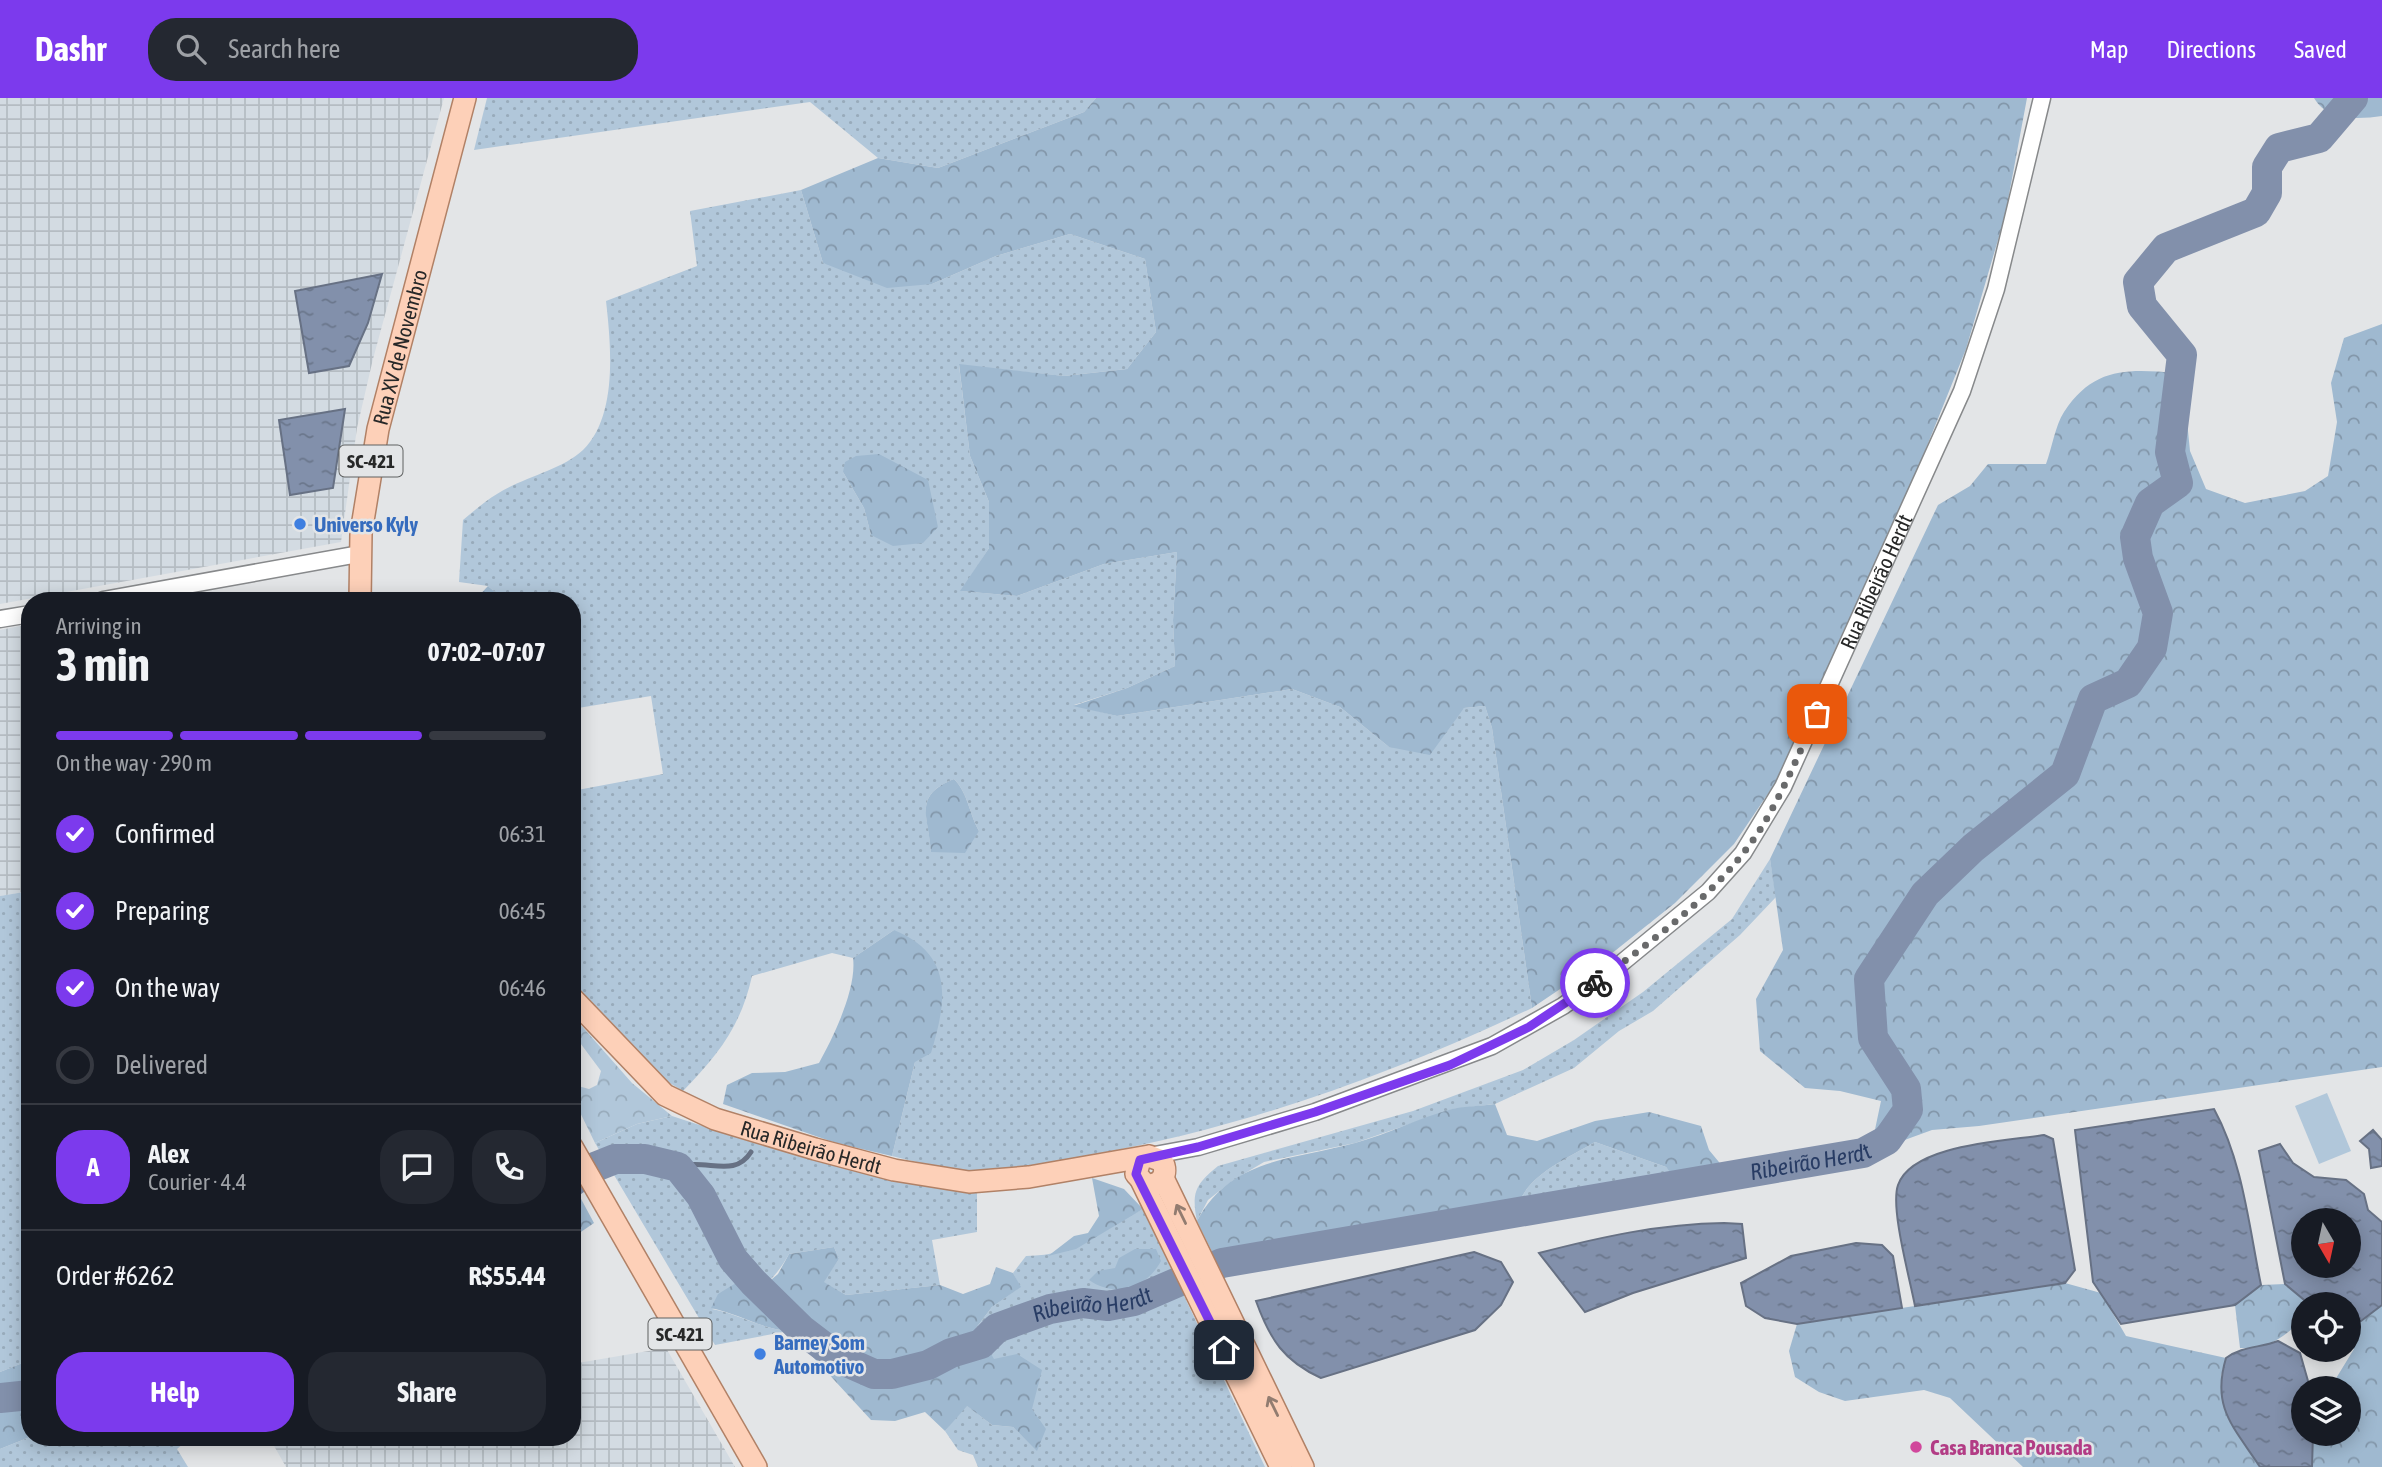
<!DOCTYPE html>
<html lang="en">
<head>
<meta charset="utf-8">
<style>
  :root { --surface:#171b24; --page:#242831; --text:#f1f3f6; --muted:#9ea1a6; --line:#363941; --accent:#7c3aed }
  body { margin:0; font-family:"Asap Condensed",sans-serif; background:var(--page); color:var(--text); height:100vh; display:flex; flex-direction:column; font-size:26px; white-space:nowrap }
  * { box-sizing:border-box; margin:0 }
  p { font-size:23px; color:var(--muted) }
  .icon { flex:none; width:38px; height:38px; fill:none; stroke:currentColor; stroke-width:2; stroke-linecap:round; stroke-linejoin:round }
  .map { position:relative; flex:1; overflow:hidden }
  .details { position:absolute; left:21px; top:494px; width:560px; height:854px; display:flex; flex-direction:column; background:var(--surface); border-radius:28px; box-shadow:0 4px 18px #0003 }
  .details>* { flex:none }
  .needle { width:46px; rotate:171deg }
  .buttons { position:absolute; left:2291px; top:1110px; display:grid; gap:14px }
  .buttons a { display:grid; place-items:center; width:70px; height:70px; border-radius:50%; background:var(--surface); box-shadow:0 4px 18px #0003; font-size:35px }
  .pin { position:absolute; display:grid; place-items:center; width:60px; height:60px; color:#fff; margin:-30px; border-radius:14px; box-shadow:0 4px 10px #0006 }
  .courier { position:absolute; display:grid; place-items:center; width:70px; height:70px; margin:-35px; border:5px solid #7c3aed; border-radius:50%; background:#fff; color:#222; box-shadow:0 2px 9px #0007 }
  .head em { font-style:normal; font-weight:700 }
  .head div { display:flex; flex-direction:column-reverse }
  .head { display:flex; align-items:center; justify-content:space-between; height:119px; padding:0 35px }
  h1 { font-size:46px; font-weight:700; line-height:52px }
  .bar { display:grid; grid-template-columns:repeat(4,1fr); gap:10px 7px; align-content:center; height:84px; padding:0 35px }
  .bar i { height:9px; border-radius:5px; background:var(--line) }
  .bar .selected { background:var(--accent) }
  .bar p { grid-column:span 4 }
  .line { display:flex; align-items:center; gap:18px; padding:0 35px; border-top:2px solid var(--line) }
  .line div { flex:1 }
  .round { display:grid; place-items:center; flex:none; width:74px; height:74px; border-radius:28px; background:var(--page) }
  ol { padding:0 35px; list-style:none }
  li { display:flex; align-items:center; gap:21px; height:77px }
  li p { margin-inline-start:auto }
  li .icon { padding:7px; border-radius:50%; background:var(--accent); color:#fff; stroke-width:4 }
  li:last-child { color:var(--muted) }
  li i { width:38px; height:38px; border:4px solid var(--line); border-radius:50% }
  .action { display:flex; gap:14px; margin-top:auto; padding:14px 35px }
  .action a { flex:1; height:80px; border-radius:28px; background:var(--accent); color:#fff; font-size:28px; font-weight:700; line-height:80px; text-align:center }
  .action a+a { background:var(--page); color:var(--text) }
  header { display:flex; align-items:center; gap:42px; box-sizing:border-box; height:98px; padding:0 35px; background:var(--accent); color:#fff }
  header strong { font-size:33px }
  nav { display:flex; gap:38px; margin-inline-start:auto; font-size:24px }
  .search { width:490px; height:63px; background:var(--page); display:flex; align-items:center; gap:18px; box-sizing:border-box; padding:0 24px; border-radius:28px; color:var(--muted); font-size:26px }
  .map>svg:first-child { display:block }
  .industrial { fill:url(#industrial-grid) }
  .grass { fill:url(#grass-dots); fill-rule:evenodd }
  .forest { fill:url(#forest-crowns) }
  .park { fill:url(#park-crowns) }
  .pitch { fill:#b1c7da }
  .water { fill:url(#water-ripples); stroke:#677184; stroke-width:2; fill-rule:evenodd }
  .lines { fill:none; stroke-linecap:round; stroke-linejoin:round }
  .stream { stroke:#677184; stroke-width:5 }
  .river { stroke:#8290ab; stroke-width:30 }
  .minor-casing { stroke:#87898b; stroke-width:19 }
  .major-casing { stroke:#b18166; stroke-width:24 }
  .minor { stroke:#fff; stroke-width:16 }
  .major { stroke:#fdd0b8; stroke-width:21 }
  .oneway { stroke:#927c70 }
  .done { stroke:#696a6b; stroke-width:7; stroke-dasharray:0 12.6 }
  .route { stroke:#7c3aed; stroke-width:9 }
  .shop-dot { fill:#3f7fe0; stroke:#e3e5e7; stroke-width:2.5 }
  .hotel-dot { fill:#d1479c; stroke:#e3e5e7; stroke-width:2.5 }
  .labels { text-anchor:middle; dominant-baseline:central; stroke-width:5; stroke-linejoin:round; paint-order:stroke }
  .shield { fill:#e3e5e7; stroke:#5f6161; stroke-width:2 }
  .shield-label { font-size:19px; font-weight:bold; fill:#272828 }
  .street-label { font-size:21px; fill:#272828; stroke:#e3e5e7 }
  .shop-label { font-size:21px; font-weight:bold; fill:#366cbe; stroke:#e3e5e7; text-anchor:start }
  .hotel-label { font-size:21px; font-weight:bold; fill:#b23c85; stroke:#e3e5e7; text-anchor:start }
  .water-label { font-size:23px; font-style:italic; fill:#283c64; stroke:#e3e5e7 }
</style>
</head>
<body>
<header>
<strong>Dashr</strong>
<div class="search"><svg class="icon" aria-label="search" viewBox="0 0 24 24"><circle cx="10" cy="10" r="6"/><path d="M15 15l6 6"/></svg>Search here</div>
<nav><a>Map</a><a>Directions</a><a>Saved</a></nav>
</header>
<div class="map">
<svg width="2382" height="1369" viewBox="0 0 2382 1369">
  <defs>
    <pattern id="industrial-grid" width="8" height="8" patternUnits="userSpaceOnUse" patternTransform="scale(1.75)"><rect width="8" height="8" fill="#d3dbe2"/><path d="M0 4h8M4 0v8" fill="none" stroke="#b5bcc2"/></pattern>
    <pattern id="grass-dots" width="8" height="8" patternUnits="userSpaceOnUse" patternTransform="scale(1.75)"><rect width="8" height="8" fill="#b1c7da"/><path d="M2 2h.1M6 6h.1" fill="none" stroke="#98abbb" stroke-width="1.8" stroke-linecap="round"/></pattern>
    <pattern id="forest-crowns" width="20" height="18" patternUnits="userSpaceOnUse" patternTransform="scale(1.75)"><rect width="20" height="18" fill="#9fb9d0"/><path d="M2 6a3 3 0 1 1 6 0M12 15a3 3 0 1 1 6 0" fill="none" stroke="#8296a9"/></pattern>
    <pattern id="park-crowns" width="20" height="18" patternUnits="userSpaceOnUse" patternTransform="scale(1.75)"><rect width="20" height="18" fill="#b1c7da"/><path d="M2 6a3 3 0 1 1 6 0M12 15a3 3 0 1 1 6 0" fill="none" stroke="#98abbb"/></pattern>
    <pattern id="water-ripples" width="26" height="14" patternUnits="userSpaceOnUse" patternTransform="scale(1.75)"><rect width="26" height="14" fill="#8290ab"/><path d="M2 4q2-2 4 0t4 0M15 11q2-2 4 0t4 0" fill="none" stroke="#6a768b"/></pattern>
  </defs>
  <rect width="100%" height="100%" fill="#e3e5e7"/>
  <g class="industrial">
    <polygon points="0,0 444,0 373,261 357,330 341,444 0,506"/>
    <polygon points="30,526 30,793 0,798 0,532"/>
    <polygon points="666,1250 735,1369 286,1369 269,1339 572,1339 572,1266"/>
  </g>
  <g class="grass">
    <polygon points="487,0 1096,0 1084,14 938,70 878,60 810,4 474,52"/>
    <path d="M 801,92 L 823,165 L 932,186 L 996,158 L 1070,136 L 1145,161 L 1156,234 L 1127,271 L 1064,278 L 959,267 L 970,358 L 989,404 L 989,450 L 961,493 L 1017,498 L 1104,466 L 1177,454 L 1173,522 L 1175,568 L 1127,590 L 1074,607 L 1117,618 L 1292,591 L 1340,609 L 1389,649 L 1464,610 L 1485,608 L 1492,630 L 1532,910 C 1390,977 1246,1029 1091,1057 C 1056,1063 1017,1074 981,1074 C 951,1073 921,1065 892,1058 L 915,964 L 894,832 L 853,860 L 832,855 L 752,878 C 741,928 718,957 683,993 L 668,984 L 572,883 L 572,693 L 663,676 L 651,598 L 572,611 L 572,502 L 504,502 L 488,488 L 459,484 L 463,422 C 474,413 485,403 497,396 C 521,380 562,372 583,352 C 618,318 611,247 606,203 L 697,168 L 690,113 ZM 843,374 L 938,429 L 871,437 L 864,410 ZM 954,681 C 968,695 969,715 979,733 L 931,754 C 929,718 912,698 954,681 Z"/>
    <path d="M 1770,761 L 1776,799 L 1740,837 L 1653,913 L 1619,933 L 1574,970 L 1495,1006 L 1453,1011 L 1355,1045 L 1264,1064 L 1232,1083 L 1208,1102 L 1197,1123 C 1191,1094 1196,1086 1218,1068 L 1413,1013 L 1523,972 L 1574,942 L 1643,894 L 1732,821 Z"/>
    <polygon points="30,793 30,1262 0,1274 0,798"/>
    <path d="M 672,1018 C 771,1050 874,1084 977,1095 L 977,1134 L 932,1142 L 940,1187 L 846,1197 L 823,1184 L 839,1161 L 834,1149 L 789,1156 C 769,1192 750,1198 712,1211 C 739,1216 762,1231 789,1233 L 715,1247 L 595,1045 L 637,1026 Z"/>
    <path d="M 1595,1044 L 1666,1069 L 1680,1085 L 1517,1113 C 1523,1078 1567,1061 1595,1044 Z"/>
    <path d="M 1143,1111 L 1265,1369 L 978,1369 L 973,1357 L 958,1352 L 945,1333 L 966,1307 L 992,1327 L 1013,1329 L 1037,1352 L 976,1230 L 992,1209 L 1020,1189 L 1013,1175 L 1026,1158 C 1079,1157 1098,1134 1143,1111 Z"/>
    <polygon points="30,1339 191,1339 177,1351 188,1369 0,1369 0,1351"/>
  </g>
  <g class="forest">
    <polygon points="1096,0 2027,0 2005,118 1966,251 1910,390 1838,545 1786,669 1734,746 1675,805 1606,860 1532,910 1492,630 1485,608 1464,610 1430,657 1389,649 1340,609 1292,591 1117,618 1073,608 1127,590 1175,568 1173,522 1177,454 1104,466 1017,498 960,493 989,450 989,404 970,358 959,266 1064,278 1127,271 1156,234 1145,161 1070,136 996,158 932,186 887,190 823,165 801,92 878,60 938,70 1084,14"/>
    <path d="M 2314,0 L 2382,0 L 2382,18 C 2359,21 2328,24 2314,0 Z"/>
    <path d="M 2382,226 L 2382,969 L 1979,1028 L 1932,1032 L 1880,1051 L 1873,1041 L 1881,1003 L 1840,993 L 1805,990 L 1760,953 L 1756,901 L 1783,852 L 1770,761 L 1938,407 L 1970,388 L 1988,366 L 2046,366 C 2052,350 2055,328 2064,314 C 2094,269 2127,271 2176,275 L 2184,293 L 2190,353 L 2206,391 L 2245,405 L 2305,393 L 2328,378 L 2337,324 L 2331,285 L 2344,240 Z"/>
    <polygon points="879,356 928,382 938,429 923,445 893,448 871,437 864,410 843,374 845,364 856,358"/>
    <polygon points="488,488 504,502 475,502"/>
    <path d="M 954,681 C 968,695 969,715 979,733 L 965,755 L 931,754 C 929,718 912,698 954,681 Z"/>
    <path d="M 894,832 C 954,857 947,902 931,955 L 915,964 L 892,1058 L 836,1045 L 723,1006 L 727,987 L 752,975 L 785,974 L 819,965 C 834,938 857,890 853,860 Z"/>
    <path d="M 1495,1006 L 1507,1037 L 1537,1043 L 1595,1023 L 1649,1014 L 1701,1028 L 1709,1052 L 1728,1075 L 1716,1088 L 1685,1094 L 1666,1069 L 1595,1044 C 1567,1061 1523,1078 1517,1113 L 1480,1130 L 1373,1151 L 1318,1153 L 1224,1179 L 1197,1123 C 1231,1059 1294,1062 1355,1045 C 1388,1036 1419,1020 1452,1011 C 1465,1008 1481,1008 1495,1006 Z"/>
    <polygon points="1092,1080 1124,1091 1143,1111 1076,1151 1048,1158 1074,1138 1088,1135 1099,1118"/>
    <polygon points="573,1086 594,1125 572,1140 572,1087"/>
    <path d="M 834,1149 L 839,1161 L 824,1184 L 846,1197 L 940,1187 L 963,1196 L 990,1186 L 996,1169 L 1013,1175 L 1021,1189 L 992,1209 L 976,1230 L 994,1261 L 1017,1256 L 1042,1272 L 1032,1311 L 1046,1331 L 1037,1353 L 1013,1329 L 992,1327 L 967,1308 L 945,1333 L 925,1314 L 895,1323 L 871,1322 L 789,1233 C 762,1231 739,1216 711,1210 L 718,1196 L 736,1185 L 753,1197 L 778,1176 L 789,1156 Z"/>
    <path d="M 1135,1151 L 1156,1151 L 1161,1163 C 1146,1191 1115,1200 1089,1182 L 1098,1173 L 1115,1170 L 1119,1160 Z"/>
    <polygon points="2065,1185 2101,1195 2126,1238 2226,1260 2221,1278 2260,1369 2023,1369 1950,1300 1924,1292 1845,1303 1819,1294 1795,1279 1789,1253 1797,1226"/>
    <path d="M 2285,1186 L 2309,1206 L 2303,1206 L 2303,1233 L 2293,1230 C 2276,1245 2262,1251 2240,1250 L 2235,1207 L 2261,1187 Z"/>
    <polygon points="2382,1207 2382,1369 2312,1369 2312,1339 2316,1335 2348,1335 2348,1290 2336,1290 2335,1282 2354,1251 2349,1247 2349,1220 2361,1223"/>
    <polygon points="30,1262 30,1339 0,1351 0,1274"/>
  </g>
  <polygon class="park" points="572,917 632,985 672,1018 637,1026 595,1045 572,998 572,980 578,988 589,991 597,987 601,973 572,934"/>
  <polygon class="pitch" points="2327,995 2351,1053 2319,1066 2295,1008"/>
  <g class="water">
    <polygon points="382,176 368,225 349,268 309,275 295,193"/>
    <polygon points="345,311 333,390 290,397 279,322"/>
    <path d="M 2214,1011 C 2243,1064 2249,1129 2261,1187 L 2235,1207 L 2121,1226 L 2093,1184 L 2075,1032 Z"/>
    <polygon points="2373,1032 2382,1042 2382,1068 2371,1070 2369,1051 2360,1043"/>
    <path d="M 2044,1037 L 2053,1041 L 2075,1172 L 2065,1185 L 1915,1208 C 1910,1181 1890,1110 1898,1087 C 1912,1046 2007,1043 2044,1037 Z"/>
    <path d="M 2280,1046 L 2293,1065 L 2314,1079 L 2346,1082 L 2364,1096 L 2368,1112 L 2382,1124 L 2382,1207 L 2361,1223 L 2349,1220 L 2348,1206 L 2309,1206 L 2285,1186 L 2259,1053 ZM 2303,1122 L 2348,1122 L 2348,1167 L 2303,1167 Z"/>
    <path d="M 1724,1125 L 1742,1126 L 1746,1160 L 1633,1195 L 1585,1214 L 1539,1155 C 1601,1139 1659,1126 1724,1125 Z"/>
    <polygon points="1856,1145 1882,1147 1893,1158 1902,1210 1797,1226 1765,1220 1746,1208 1741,1185 1791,1158"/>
    <path d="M 1474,1154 L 1501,1164 L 1513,1184 L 1501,1207 L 1475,1232 L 1321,1280 C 1284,1263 1270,1242 1256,1203 Z"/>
    <path d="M 2278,1243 L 2300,1255 L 2310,1290 L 2303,1290 L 2303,1335 L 2313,1335 L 2312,1369 L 2260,1369 C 2234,1329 2211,1310 2226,1260 C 2242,1248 2260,1250 2278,1243 Z"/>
  </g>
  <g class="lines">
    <path class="stream" d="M 678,1069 C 707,1060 734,1081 751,1054"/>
    <g class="river">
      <path id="s1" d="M 572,1084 L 590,1071 L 615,1061 L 645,1061 L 678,1069 L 701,1098 L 733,1161 L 753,1184 L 802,1232 L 840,1261 L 874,1276 L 892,1276 L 928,1267 L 951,1255 L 981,1246 L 997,1230 L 1050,1211 L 1083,1205 L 1108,1208 L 1134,1203 L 1222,1165 L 1863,1055 L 1887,1042 L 1908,1012 L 1906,991 L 1873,940 L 1869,881 L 1925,796 L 1973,750 L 2065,676 L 2093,601 L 2128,585 L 2152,550 L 2158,515 L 2138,460 L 2135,439 L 2150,405 L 2178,385 L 2170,354 L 2182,257 L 2142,208 L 2138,184 L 2166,150 L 2256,114 L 2267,95 L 2267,69 L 2279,50 L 2319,40 L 2353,0"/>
      <polyline points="0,1300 30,1297"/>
    </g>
    <g class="minor-casing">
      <g id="minor">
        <polyline points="103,502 359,456"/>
        <polyline points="0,521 30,516"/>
        <path id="s2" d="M 1149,1058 L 1198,1049 L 1315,1014 L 1492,948 L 1563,908 L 1618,868 L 1708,794 L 1743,755 L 1783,689 L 1962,293 L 1996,191 L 2042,0"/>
      </g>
    </g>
    <g class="major-casing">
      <g id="major">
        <path id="s3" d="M 360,502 L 361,435 L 378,331 L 465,0"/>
        <path id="s4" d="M 572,900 L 665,997 L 715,1021 L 815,1051 L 894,1072 L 969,1084 L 1029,1079 L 1149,1058 L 1162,1063 C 1169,1076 1161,1088 1146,1087 L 1136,1076 L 1140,1062 L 1149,1058"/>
        <polyline points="572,1049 756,1369"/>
        <polyline points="1163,1080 1303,1369"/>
        <polyline points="1142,1084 1281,1369"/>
      </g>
    </g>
    <use href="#minor" class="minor"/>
    <use href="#major" class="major"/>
  </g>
  <defs><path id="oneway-shaft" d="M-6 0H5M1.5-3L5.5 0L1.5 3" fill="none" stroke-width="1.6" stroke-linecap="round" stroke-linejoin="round" transform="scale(1.75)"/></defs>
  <g class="oneway">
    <use href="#oneway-shaft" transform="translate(1181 1116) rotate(-116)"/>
    <use href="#oneway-shaft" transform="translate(1273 1308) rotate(-116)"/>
  </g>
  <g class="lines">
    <path class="done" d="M 1595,885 C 1656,840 1722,793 1763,727 C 1784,692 1800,653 1817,616"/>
    <polyline class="route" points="1224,1252 1136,1076 1140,1062 1198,1049 1315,1014 1450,967 1529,929 1595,885"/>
  </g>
  <g class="shop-dot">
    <circle cx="300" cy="426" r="7"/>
    <circle cx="760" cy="1256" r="7"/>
  </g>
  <circle class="hotel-dot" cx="1916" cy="1349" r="7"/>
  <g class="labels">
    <g class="shield">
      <rect x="339.5" y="347.5" width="63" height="31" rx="5"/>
      <rect x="648.5" y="1220.5" width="63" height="31" rx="5"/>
    </g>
    <g class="shield-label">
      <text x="371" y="363">SC-421</text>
      <text x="680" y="1236">SC-421</text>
    </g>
    <g class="street-label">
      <text stroke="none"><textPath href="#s3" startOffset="257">Rua XV de Novembro</textPath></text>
      <text stroke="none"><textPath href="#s2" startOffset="982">Rua Ribeirão Herdt</textPath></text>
      <text stroke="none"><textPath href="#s4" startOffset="290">Rua Ribeirão Herdt</textPath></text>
    </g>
    <g class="shop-label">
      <text x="314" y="426">Universo Kyly</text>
      <text x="774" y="1244">Barney Som<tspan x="774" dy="24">Automotivo</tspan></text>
    </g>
    <g class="hotel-label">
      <text x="1930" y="1349">Casa Branca Pousada</text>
    </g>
    <g class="water-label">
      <text stroke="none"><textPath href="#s1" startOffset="1374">Ribeirão Herdt</textPath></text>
      <text stroke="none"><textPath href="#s1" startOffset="639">Ribeirão Herdt</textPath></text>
    </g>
  </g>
</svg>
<div class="buttons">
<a><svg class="needle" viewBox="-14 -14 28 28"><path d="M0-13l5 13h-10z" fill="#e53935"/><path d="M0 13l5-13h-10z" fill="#9ea1a6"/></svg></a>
<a><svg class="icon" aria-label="locate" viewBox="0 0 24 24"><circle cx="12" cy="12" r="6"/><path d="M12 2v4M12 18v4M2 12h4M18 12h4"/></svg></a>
<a><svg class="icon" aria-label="layers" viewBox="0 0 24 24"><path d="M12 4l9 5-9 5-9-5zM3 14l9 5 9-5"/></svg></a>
</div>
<div class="pin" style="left:1817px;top:616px;background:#ea580c"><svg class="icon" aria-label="bag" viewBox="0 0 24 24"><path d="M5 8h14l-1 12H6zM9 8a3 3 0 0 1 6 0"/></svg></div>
<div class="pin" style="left:1224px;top:1252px;background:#1f2937"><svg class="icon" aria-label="home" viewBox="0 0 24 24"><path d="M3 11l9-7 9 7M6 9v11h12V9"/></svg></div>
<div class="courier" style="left:1595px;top:885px"><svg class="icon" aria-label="bike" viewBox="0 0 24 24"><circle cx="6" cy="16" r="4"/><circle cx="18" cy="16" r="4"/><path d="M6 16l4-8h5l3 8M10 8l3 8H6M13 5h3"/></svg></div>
<section class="details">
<div class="head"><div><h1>3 min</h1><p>Arriving in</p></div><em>07:02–07:07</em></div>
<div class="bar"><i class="selected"></i><i class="selected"></i><i class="selected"></i><i></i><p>On the way · 290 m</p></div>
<ol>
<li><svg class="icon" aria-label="check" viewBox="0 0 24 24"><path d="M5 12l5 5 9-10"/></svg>Confirmed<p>06:31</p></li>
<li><svg class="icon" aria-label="check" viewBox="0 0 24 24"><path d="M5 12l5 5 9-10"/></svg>Preparing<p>06:45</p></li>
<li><svg class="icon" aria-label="check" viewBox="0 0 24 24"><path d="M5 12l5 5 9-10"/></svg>On the way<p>06:46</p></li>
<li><i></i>Delivered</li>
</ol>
<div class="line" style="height:126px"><b class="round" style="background:var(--accent);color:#fff">A</b><div><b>Alex</b><p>Courier · 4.4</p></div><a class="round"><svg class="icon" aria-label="chat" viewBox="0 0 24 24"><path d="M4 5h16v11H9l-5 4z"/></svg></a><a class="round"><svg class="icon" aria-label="phone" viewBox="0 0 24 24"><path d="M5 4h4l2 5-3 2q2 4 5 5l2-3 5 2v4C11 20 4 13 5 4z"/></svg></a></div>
<div class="line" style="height:91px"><div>Order #6262</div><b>R$55.44</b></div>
<div class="action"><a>Help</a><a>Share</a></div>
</section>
</div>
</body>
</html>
